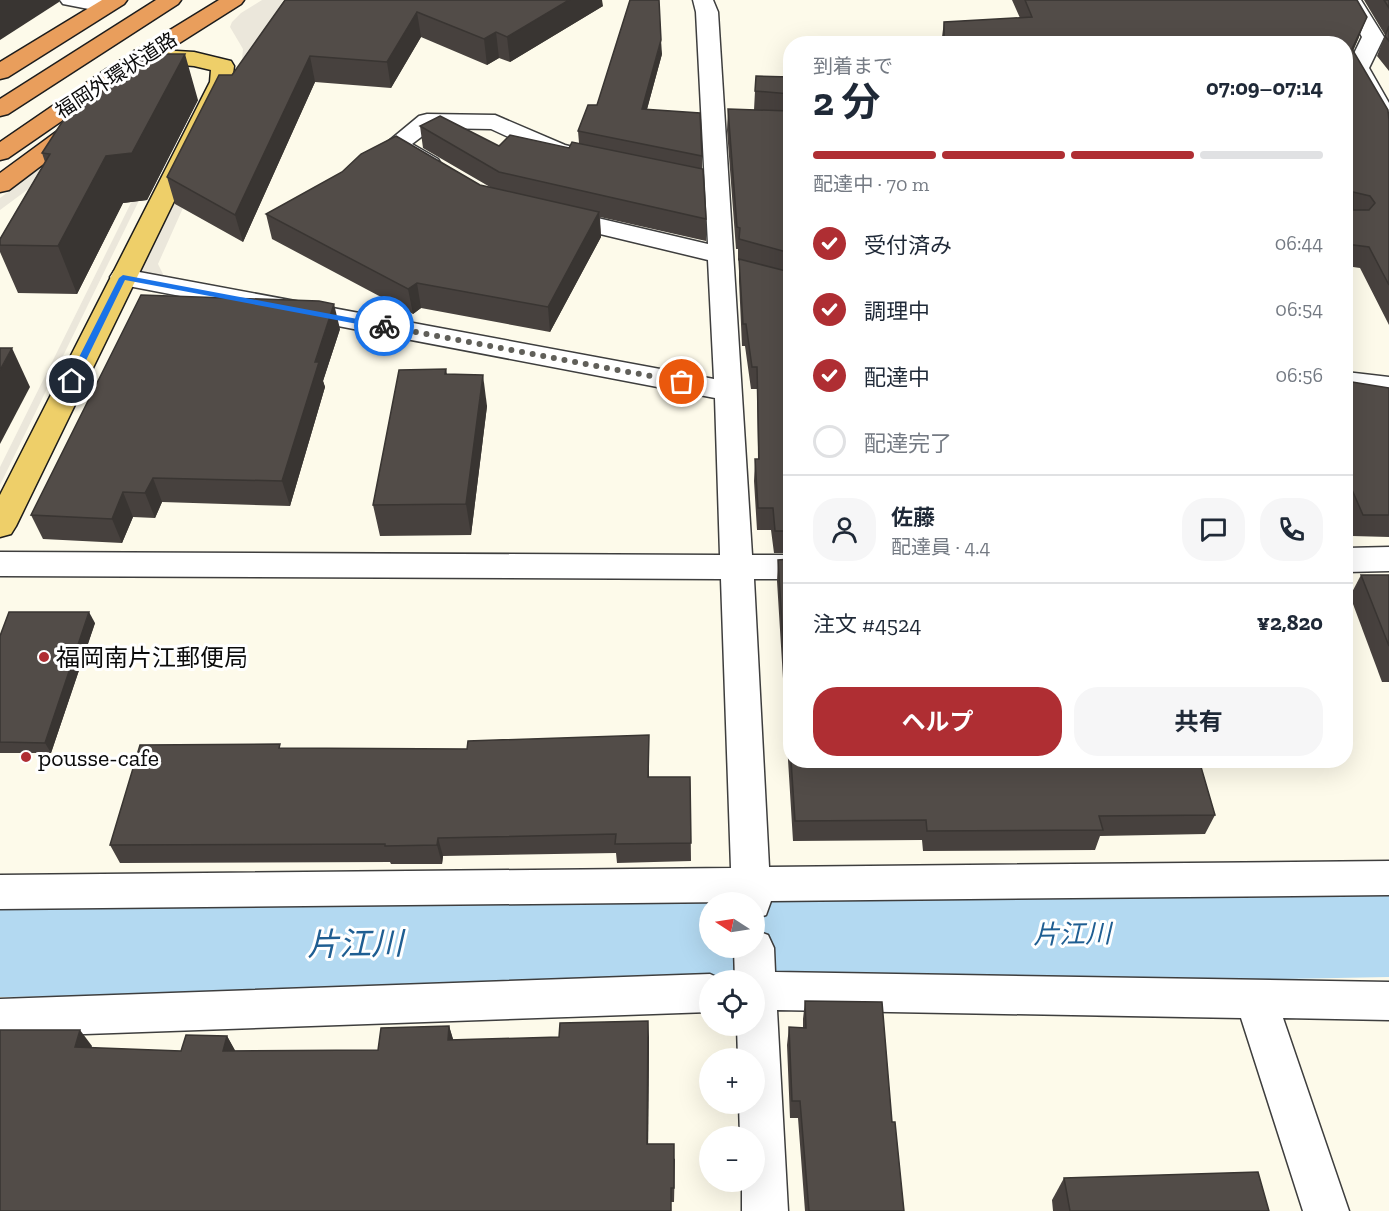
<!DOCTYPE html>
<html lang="ja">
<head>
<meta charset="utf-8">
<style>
  :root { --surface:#fff; --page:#f6f6f7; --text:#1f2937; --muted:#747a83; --line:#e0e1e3; --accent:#af2e33 }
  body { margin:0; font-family:"Zilla Slab","Noto Sans JP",serif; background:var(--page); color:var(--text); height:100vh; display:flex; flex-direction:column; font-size:22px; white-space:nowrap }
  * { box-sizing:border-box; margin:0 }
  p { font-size:20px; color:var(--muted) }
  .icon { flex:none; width:33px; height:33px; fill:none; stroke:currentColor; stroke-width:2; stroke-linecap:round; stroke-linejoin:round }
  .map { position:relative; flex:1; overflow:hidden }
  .details { position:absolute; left:783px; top:36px; width:570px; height:732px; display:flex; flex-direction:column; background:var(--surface); border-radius:24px; box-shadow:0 6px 24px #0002 }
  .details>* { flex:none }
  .needle { width:39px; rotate:282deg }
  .tools { position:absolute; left:699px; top:892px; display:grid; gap:12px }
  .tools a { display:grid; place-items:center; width:66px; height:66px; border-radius:50%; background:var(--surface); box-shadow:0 6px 24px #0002; font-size:30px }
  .pin { position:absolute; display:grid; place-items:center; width:51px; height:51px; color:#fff; margin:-26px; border:3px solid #fff; border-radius:50%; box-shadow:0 2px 6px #0007 }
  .courier { position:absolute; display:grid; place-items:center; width:60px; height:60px; margin:-30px; border:4px solid #1a73e8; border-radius:50%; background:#fff; color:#222; box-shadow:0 2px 8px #0007 }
  .head em { font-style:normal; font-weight:700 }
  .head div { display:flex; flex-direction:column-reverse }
  .head { display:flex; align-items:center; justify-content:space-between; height:102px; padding:0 30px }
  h1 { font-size:39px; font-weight:700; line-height:45px }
  .bar { display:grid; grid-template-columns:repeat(4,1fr); gap:9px 6px; align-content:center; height:72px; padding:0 30px }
  .bar i { height:8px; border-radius:4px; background:var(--line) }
  .bar .active { background:var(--accent) }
  .bar p { grid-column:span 4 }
  .line { display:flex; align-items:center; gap:15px; padding:0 30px; border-top:2px solid var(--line) }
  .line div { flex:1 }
  .round { display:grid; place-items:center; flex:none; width:63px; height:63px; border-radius:24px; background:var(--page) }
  ol { padding:0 30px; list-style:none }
  li { display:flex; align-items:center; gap:18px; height:66px }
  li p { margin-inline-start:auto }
  li .icon { padding:6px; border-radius:50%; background:var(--accent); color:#fff; stroke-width:4 }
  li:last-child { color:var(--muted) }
  li i { width:33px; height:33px; border:3px solid var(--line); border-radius:50% }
  .cta { display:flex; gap:12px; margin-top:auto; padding:12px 30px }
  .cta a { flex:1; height:69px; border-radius:24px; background:var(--accent); color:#fff; font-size:24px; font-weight:700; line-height:69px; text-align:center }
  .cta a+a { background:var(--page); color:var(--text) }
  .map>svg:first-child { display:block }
  .plaza { fill:#ebe7db }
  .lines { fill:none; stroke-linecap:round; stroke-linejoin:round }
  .river { fill:#b3d9f1; fill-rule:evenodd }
  .minor-casing { stroke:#3e3e3e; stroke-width:3 }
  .major-casing { stroke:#1c1c1c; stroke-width:3 }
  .highway-casing { stroke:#1c1c1c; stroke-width:3 }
  .minor { fill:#fff; fill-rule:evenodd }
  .major { fill:#eecf69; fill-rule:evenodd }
  .highway { fill:#e99e5c; fill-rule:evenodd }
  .wall { fill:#47413e }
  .shaded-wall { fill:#393532 }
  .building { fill:#524c48; stroke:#393532; stroke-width:1.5; fill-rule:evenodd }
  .route { fill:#1a73e8 }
  .done { stroke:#605f59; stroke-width:6; stroke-dasharray:0 10.8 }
  .poi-dot { fill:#af2e33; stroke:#fff; stroke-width:2 }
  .labels { text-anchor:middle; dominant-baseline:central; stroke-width:6; stroke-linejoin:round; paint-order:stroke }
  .far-street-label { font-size:20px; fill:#0b0b0b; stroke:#fff }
  .poi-label { font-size:24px; fill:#0b0b0b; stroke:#fff; text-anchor:start }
  .water-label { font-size:26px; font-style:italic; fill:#1f5e92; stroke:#fff }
  .near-water-label { font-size:32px; font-style:italic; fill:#1f5e92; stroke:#fff }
</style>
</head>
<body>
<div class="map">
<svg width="1389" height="1211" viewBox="0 0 1389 1211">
  <rect width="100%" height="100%" fill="#fdfaea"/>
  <g class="plaza">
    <polygon points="262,0 283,0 249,60 158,264 165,278 142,273 141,265 242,60 243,49 230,27 232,22 241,13"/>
    <polygon points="180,69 191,74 192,92 0,485 0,467 185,94 158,93 0,210 0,198 140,93"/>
  </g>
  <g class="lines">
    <path class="river" d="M 1389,881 L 1389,977 L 754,989 L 754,981 L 710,981 L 710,990 L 0,997 L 0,899 L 710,892 L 731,900 L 754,891 ZM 710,903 L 754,903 L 754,948 L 710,948 Z"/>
    <g class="minor-casing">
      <g id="minor">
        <polygon points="60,0 105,0 111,2 115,6 111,10 104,12 63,4"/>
        <polygon points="693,0 713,0 718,12 752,555 790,555 790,579 754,579 769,867 1389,861 1389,895 771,901 766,915 754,919 754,903 732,902 0,909 0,875 731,868 721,579 0,576 0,552 720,555 715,398 123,285 114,283 110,277 114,271 123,269 714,379 708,260 546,221 542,216 546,211 555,208 708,244 696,12"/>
        <polygon points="1341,0 1361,0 1384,37 1369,68 1389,103 1389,131 1381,129 1377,124 1347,68 1362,37"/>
        <path d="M 427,114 L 495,115 L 565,145 L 585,150 L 589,155 L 585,160 L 577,162 L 550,156 L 491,129 L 433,128 L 412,144 L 438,159 L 441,164 L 438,169 C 419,174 403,159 388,150 L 384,145 L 419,116 Z"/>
        <polygon points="1346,372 1389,377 1389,395 1346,390"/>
        <polygon points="1389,547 1389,571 1346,572 1346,548"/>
        <polygon points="754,930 768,935 774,948 775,972 1389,982 1389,1020 1283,1018 1349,1211 1303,1211 1241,1018 777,1010 788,1211 742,1211 742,1182 754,1182 754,1137 740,1137 739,1104 754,1104 754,1059 738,1059 737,1026 754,1026 754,981 735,981 734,948 754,948"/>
        <polygon points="710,974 725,981 710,981 710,1012 0,1037 0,999"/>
      </g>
    </g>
    <g class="major-casing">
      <polygon id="major" points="142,49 194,52 231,61 234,66 232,82 16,526 11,534 0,537 0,495 210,82 211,70 194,66 134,61 131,56 134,51"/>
    </g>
    <g class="highway-casing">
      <g id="highway">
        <polygon points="102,0 127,0 124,4 8,77 0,79 0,62"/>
        <polygon points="156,0 181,0 178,4 8,114 0,116 0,99"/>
        <polygon points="219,0 244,0 241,4 124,78 8,158 0,160 0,142 108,68"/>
        <polygon points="79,119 87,121 91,126 87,131 9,190 0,192 0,173 71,121"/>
      </g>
    </g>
    <use href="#minor" class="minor"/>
    <use href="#major" class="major"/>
    <use href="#highway" class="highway"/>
  </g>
  <g class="wall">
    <polygon points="285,0 603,6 510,62 499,58 487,65 421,37 391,88 315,82 243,242 175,204 167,177 232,75"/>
    <polygon points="1012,0 1357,0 1359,37 1353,50 1389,121 1389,325 1360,268 1346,266 1346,44 941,44 944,22 1020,18"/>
    <polygon points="1364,0 1389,0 1389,71 1377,56 1385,35"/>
    <polygon points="662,54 647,109 702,156 702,169 706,219 706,241 600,217 601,237 550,332 421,308 413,314 272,239 266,214 480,185 490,187 423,148 420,126 499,146 569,148 579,143 578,131 597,105"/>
    <polygon points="790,77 790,553 774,553 771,530 757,530 754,481 755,459 758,459 757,389 751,389 745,346 742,346 739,281 739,261 738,260 738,249 736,249 727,130 728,109 754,110 755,91"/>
    <polygon points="198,100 147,200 123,203 77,294 18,293 0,252 0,239 45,162 42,153 89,102"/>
    <polygon points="340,329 323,381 325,387 290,506 162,502 155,518 133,517 122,543 43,539 31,515"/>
    <polygon points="446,369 447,374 487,406 471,535 380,536 373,505"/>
    <polygon points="1346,381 1389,388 1389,537 1352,536 1346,522"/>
    <polygon points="790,559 790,760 1199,760 1215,815 1205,834 1100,836 1095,850 923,851 922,840 793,841 777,581 778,560"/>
    <polygon points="1361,575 1389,575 1389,682 1382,682 1350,596"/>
    <polygon points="95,623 51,753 0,753 0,636"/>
    <polygon points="282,748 649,755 649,777 690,777 691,861 617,863 616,853 443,856 442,864 391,864 390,862 120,863 110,845"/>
    <polygon points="805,1001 892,1122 904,1211 805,1211 798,1118 790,1118 787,1045 789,1027 803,1028 803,1019"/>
    <polygon points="449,1026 453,1040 649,1037 648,1144 675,1159 674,1202 0,1211 92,1046 91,1048 181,1051 227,1036 235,1051 378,1050"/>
    <polygon points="1064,1178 1269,1211 1053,1211 1052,1200"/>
  </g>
  <g class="shaded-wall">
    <polygon points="0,0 59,0 59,2 0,40"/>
    <polygon points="562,0 602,0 603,6 510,62 507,37"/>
    <polygon points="417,12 421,37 391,88 387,62"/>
    <polygon points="1367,17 1359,37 1346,68 1352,49"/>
    <polygon points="496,32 499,58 487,65 484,39"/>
    <polygon points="661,40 662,54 643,124 642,109"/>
    <polygon points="185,54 198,100 147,200 123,203 77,294 58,246 106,156"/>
    <polygon points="310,56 315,82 243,242 235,215"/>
    <polygon points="599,212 601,237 550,332 548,307"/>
    <polygon points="417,283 421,308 413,314 408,289"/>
    <polygon points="334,304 340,329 323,381 325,387 290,506 282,481 315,362"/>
    <polygon points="12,348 30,387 0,444 0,370"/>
    <polygon points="483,375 487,406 471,535 466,504"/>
    <polygon points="153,478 162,502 155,518 145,493"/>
    <polygon points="123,492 133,517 122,543 112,519"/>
    <polygon points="89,612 95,623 51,753 45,743"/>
    <polygon points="649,735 649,796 648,777"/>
    <polygon points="438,838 443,856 442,864 437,845"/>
    <polygon points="648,1021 649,1037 648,1158 647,1144"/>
    <polygon points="449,1026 454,1042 448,1040"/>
    <polygon points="80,1030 92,1046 87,1063 75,1047"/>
    <polygon points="227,1036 236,1052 223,1051"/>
  </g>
  <g class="building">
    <polygon points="285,0 569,0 507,37 496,32 484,39 417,12 387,62 310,56 235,215 167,177 219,75 232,75"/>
    <polygon points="630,0 659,0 661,40 642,109 700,113 702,156 578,131 588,105 597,105"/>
    <path d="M 1025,0 L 1357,0 L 1367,17 L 1352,49 L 1388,110 L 1389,121 L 1389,285 L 1369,247 L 1346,244 L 1346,44 L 944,44 L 944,22 L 1032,17 ZM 1353,192 L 1370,196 L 1375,203 L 1369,210 L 1353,210 Z"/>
    <polygon points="1384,0 1389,0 1389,8"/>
    <polygon points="1389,26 1389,41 1385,36"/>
    <polygon points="148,54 185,54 132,153 106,156 58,246 0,245 0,239 50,154 42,153 75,102 89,102"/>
    <polygon points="756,76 790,77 790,94 755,91"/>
    <polygon points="728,109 790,111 790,253 739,239 740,228 737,227"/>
    <polygon points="440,116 499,146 510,135 569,148 572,142 703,169 706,219 499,172 420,126"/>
    <polygon points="396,136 480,185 599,212 548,307 417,283 408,289 266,214 342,172 361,154"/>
    <polygon points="739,259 790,272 790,531 775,531 773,508 758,508 755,459 759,459 757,367 752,367 746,324 743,324"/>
    <polygon points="141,295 319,301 334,304 315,362 319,362 282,481 153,478 145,493 123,492 112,519 31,515"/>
    <polygon points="0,348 12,348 0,370"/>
    <polygon points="446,369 445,374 483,375 466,504 373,505 399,370"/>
    <polygon points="1346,381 1389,388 1389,515 1363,515 1346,476"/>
    <polygon points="790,559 790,752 778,560"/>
    <polygon points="1361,575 1389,575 1389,646"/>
    <polygon points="9,612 89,612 45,743 0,742 0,636"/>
    <polygon points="649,735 648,777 690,777 691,843 615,844 616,834 438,838 437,845 385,846 385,844 110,845 140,745 280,744 279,748 467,749 468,741"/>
    <polygon points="791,760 1199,760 1215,815 1099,816 1103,830 927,831 926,820 795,821"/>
    <polygon points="805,1001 882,1002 892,1122 895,1122 904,1211 809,1211 800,1101 792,1101 789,1027 806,1028"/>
    <polygon points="648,1021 647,1144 674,1144 674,1188 671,1188 671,1211 0,1211 0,1030 80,1030 75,1047 181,1051 186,1035 227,1036 223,1051 378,1050 381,1028 449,1026 448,1040 559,1037 560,1023"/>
    <polygon points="1258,1172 1269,1211 1070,1211 1064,1178"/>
  </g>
  <polygon class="route" points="123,275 384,324 388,326 384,329 125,280 76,381 69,383 67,381 119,278"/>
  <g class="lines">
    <polyline class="done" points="384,326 682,382"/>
  </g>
  <g class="poi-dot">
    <circle cx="44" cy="657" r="6"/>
    <circle cx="26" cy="757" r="6"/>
  </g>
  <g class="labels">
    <g class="far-street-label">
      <text transform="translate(116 75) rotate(-33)">福岡外環状道路</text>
    </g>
    <g class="poi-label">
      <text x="56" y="657">福岡南片江郵便局</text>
      <text x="38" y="757">pousse-cafe</text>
    </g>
    <g class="water-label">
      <text transform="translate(1072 934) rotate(-1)">片江川</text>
    </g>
    <g class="near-water-label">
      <text transform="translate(355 944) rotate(-1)">片江川</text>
    </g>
  </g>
</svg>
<div class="tools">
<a><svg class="needle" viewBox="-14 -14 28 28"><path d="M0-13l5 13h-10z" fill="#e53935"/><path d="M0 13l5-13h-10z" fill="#747a83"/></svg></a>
<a><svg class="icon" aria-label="locate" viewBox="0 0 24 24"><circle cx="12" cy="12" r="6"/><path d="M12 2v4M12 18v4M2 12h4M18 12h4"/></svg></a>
<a>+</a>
<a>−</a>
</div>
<div class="pin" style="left:682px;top:382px;background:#ea580c"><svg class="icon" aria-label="bag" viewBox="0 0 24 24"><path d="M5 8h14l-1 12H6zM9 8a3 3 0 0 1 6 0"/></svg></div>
<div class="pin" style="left:72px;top:381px;background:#1f2937"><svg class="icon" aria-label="home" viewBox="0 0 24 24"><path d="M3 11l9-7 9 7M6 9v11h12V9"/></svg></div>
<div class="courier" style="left:384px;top:326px"><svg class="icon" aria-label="bike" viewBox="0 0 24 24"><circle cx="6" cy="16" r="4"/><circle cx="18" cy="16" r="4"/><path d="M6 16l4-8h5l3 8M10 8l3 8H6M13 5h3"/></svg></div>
<section class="details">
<div class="head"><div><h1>2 分</h1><p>到着まで</p></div><em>07:09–07:14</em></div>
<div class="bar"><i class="active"></i><i class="active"></i><i class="active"></i><i></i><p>配達中 · 70 m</p></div>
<ol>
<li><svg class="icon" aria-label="check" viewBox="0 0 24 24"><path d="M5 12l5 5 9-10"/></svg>受付済み<p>06:44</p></li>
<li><svg class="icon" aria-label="check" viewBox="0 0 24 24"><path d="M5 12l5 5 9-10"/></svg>調理中<p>06:54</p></li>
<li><svg class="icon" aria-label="check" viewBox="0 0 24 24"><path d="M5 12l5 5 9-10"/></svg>配達中<p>06:56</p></li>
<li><i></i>配達完了</li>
</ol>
<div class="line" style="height:108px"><a class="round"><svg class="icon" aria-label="person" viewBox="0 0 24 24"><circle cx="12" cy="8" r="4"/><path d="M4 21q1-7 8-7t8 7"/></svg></a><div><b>佐藤</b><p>配達員 · 4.4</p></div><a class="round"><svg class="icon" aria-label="chat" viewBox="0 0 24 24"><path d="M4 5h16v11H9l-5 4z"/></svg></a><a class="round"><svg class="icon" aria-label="phone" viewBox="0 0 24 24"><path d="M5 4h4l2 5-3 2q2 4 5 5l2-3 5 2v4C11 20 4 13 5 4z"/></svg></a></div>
<div class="line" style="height:78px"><div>注文 #4524</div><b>¥2,820</b></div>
<div class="cta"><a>ヘルプ</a><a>共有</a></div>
</section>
</div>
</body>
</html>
